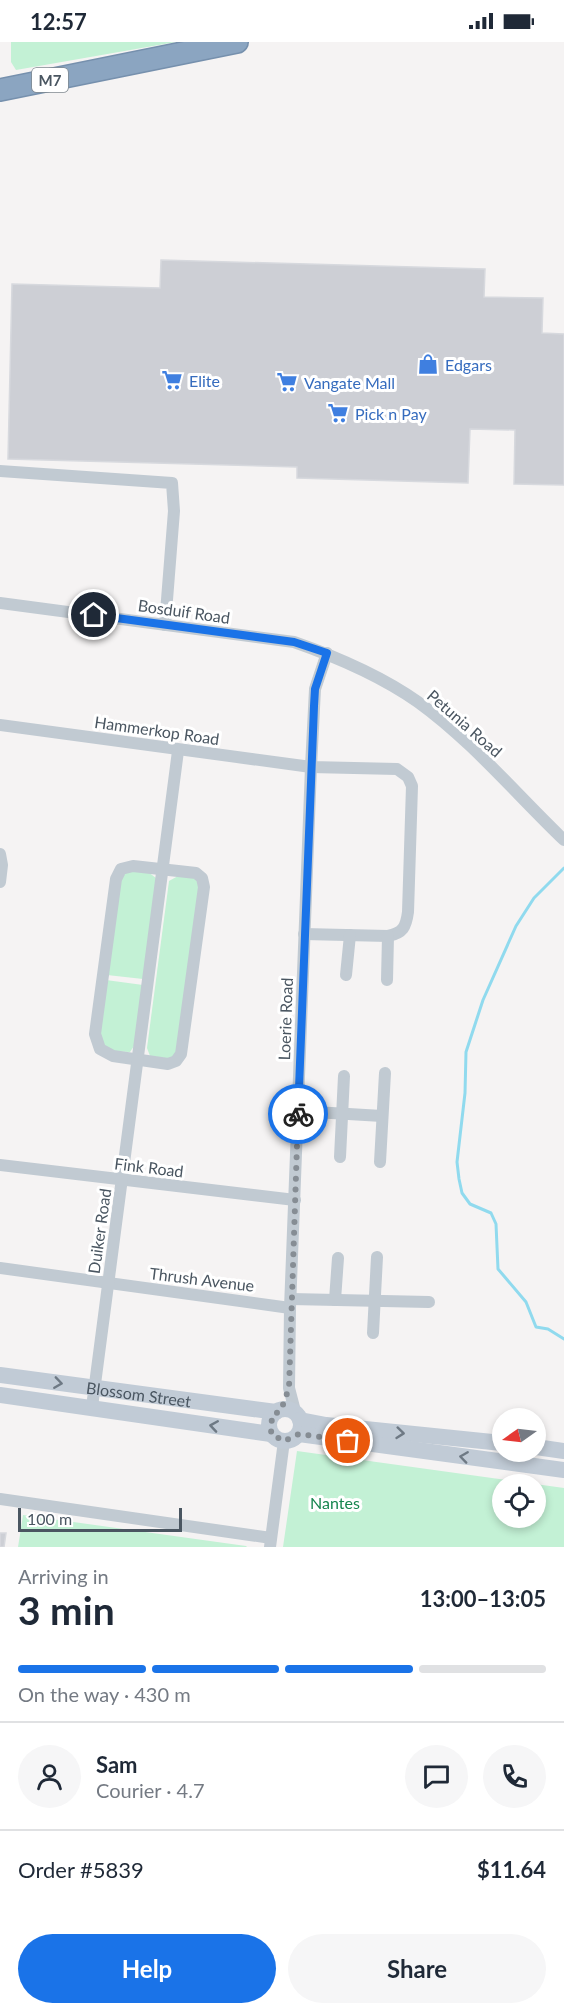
<!DOCTYPE html>
<html lang="en">
<head>
<meta charset="utf-8">
<style>
  :root { --surface:#fff; --page:#f6f6f7; --text:#1f2937; --muted:#747a83; --line:#e0e1e3; --accent:#1a73e8 }
  body { margin:0; font-family:Lato,sans-serif; background:var(--page); color:var(--text); height:100vh; display:flex; flex-direction:column; font-size:22px; white-space:nowrap }
  * { box-sizing:border-box; margin:0 }
  p { font-size:20px; color:var(--muted) }
  .icon { flex:none; width:33px; height:33px; fill:none; stroke:currentColor; stroke-width:2; stroke-linecap:round; stroke-linejoin:round }
  .map { position:relative; height:1505px; overflow:hidden }
  .details { display:flex; flex-direction:column; background:var(--surface); flex:1 }
  .details>* { flex:none }
  .needle { width:39px; rotate:256deg }
  .controls { position:absolute; left:492px; top:1366px; display:grid; gap:12px }
  .controls a { display:grid; place-items:center; width:54px; height:54px; border-radius:50%; background:var(--surface); box-shadow:0 3px 9px #0003; font-size:30px }
  .scale { position:absolute; left:18px; bottom:15px; width:164px; box-sizing:border-box; padding-left:6px; border:3px solid #4a5661; border-top:0; font-size:16px; line-height:21px; white-space:nowrap; color:#4a5661; -webkit-text-stroke:4px #fff; paint-order:stroke }
  .pin { position:absolute; display:grid; place-items:center; width:51px; height:51px; color:#fff; margin:-26px; border:3px solid #fff; border-radius:50%; box-shadow:0 2px 6px #0007 }
  .courier { position:absolute; display:grid; place-items:center; width:60px; height:60px; margin:-30px; border:4px solid #1a73e8; border-radius:50%; background:#fff; color:#222; box-shadow:0 2px 8px #0007 }
  .summary em { font-style:normal; font-weight:700 }
  .summary div { display:flex; flex-direction:column-reverse }
  .summary { display:flex; align-items:center; justify-content:space-between; height:102px; padding:0 18px }
  h1 { font-size:39px; font-weight:700; line-height:45px }
  .bar { display:grid; grid-template-columns:repeat(4,1fr); gap:9px 6px; align-content:center; height:72px; padding:0 18px }
  .bar i { height:8px; border-radius:4px; background:var(--line) }
  .bar .active { background:var(--accent) }
  .bar p { grid-column:span 4 }
  .line { display:flex; align-items:center; gap:15px; padding:0 18px; border-top:2px solid var(--line) }
  .line div { flex:1 }
  .round { display:grid; place-items:center; flex:none; width:63px; height:63px; border-radius:32px; background:var(--page) }
  .cta { display:flex; gap:12px; margin-top:auto; padding:12px 18px }
  .cta a { flex:1; height:69px; border-radius:36px; background:var(--accent); color:#fff; font-size:24px; font-weight:700; line-height:69px; text-align:center }
  .cta a+a { background:var(--page); color:var(--text) }
  .status { display:flex; justify-content:space-between; align-items:center; height:42px; padding:0 30px; background:var(--surface); direction:ltr }
  .status svg { height:16px; fill:currentColor }
  .map>svg:first-child { display:block }
  .green { fill:#c3f1d5; fill-rule:evenodd }
  .lines { fill:none; stroke-linecap:round; stroke-linejoin:round }
  .stream { stroke:#90daee; stroke-width:3 }
  .building { fill:#cdcfd5; stroke:#d7d9de; stroke-width:1.5 }
  .highway-casing { stroke:#7690ad; stroke-width:24 }
  .street { stroke:#c1cad2; stroke-width:12 }
  .secondary { stroke:#c1cbd6; stroke-width:16 }
  .highway { stroke:#8ba5c1; stroke-width:21 }
  .oneway { stroke:#6e7984 }
  .done { stroke:#868d94; stroke-width:6; stroke-dasharray:0 10.8 }
  .route { stroke:#1a73e8; stroke-width:8 }
  .labels { text-anchor:middle; dominant-baseline:central; stroke-width:6; stroke-linejoin:round; paint-order:stroke }
  .shield { fill:#fff; stroke:#808990; stroke-width:1.5 }
  .shield-label { font-size:15px; font-weight:bold; fill:#4a5661 }
  .shop-label { font-size:16px; fill:#366cbe; stroke:#fff; text-anchor:start }
  .street-label { font-size:16px; fill:#4a5661; stroke:#fff }
  .park-label { font-size:16px; fill:#17864f; stroke:#fff }
</style>
</head>
<body>
<div class="status"><b>12:57</b><svg viewBox="0 0 49 12"><path d="M0 12V9h3v3zM5 12V6h3v6zM10 12V3h3v9zM15 12V0h3v12zM26 1h20v11H26zM47 4h2v5h-2z"/></svg></div>
<div class="map">
<svg width="564" height="1505" viewBox="0 0 564 1505">
  <rect width="100%" height="100%" fill="#f5f3f3"/>
  <g class="green">
    <polygon points="11,0 176,0 16,28 11,20"/>
    <polygon points="127,830 148,830 156,836 143,937 107,933 120,837"/>
    <polygon points="178,834 195,836 200,842 178,1010 171,1017 150,1014 147,1006 169,839"/>
    <polygon points="106,938 143,943 134,1004 130,1010 108,1009 98,996"/>
    <path d="M 297,1409 L 564,1446 L 564,1505 L 283,1505 ZM 502,1443 L 536,1443 L 536,1476 L 502,1476 Z"/>
    <polygon points="23,1473 246,1504 247,1505 18,1505"/>
  </g>
  <g class="lines">
    <polyline class="stream" points="564,826 534,856 516,884 483,958 466,1010 465,1051 457,1120 459,1137 462,1151 470,1162 491,1171 496,1182 498,1227 526,1260 536,1285 548,1287 564,1297"/>
  </g>
  <g class="building">
    <polygon points="161,218 485,227 484,255 543,256 542,291 564,292 564,443 514,442 515,388 470,387 468,441 297,436 297,425 8,417 12,242 160,246"/>
    <polygon points="0,1491 6,1491 4,1505 0,1505"/>
  </g>
  <g class="lines">
    <g class="highway-casing">
      <polyline id="highway" points="0,48 237,0"/>
    </g>
    <g class="street">
      <polyline points="0,429 172,441 174,469 165,583"/>
      <path d="M 0,561 L 294,600 C 337,615 381,634 418,660 C 472,699 516,752 564,798"/>
      <path d="M 0,683 L 311,725 L 397,727 L 408,735 L 412,744 L 408,870 C 406,885 403,891 388,894 L 304,892"/>
      <polyline points="0,812 2,823 0,840"/>
      <polygon points="133,824 196,831 202,836 204,845 181,1012 176,1019 168,1022 113,1014 100,1007 95,992 116,837 121,827"/>
      <polyline points="346,933 350,893"/>
      <polyline points="387,938 388,894"/>
      <polyline points="298,1069 382,1074"/>
      <polyline points="340,1115 344,1034"/>
      <polyline points="380,1120 385,1031"/>
      <polyline points="0,1123 295,1158"/>
      <polyline points="0,1226 290,1266"/>
      <polyline points="291,1257 429,1260"/>
      <polyline points="335,1258 338,1216"/>
      <polyline points="373,1291 377,1215"/>
      <polyline points="92,1365 178,709"/>
      <polyline points="296,1373 289,1346 290,1266 311,725 315,647 327,611"/>
      <polyline points="0,1457 271,1496"/>
      <polyline points="270,1505 284,1399"/>
    </g>
    <g class="secondary">
      <path id="s1" d="M 0,1333 L 276,1370"/>
      <polyline points="0,1353 271,1392"/>
      <circle cx="285" cy="1383" r="16"/>
      <polyline points="300,1378 326,1383 502,1401"/>
      <polyline points="299,1392 564,1428"/>
      <polyline points="536,1405 564,1409"/>
    </g>
    <use href="#highway" class="highway"/>
  </g>
  <defs><path id="oneway-chevron" d="M-2-3.5L2.5 0L-2 3.5" fill="none" stroke-width="1.6" stroke-linecap="round" stroke-linejoin="round" transform="scale(1.5)"/></defs>
  <g class="oneway">
    <use href="#oneway-chevron" transform="translate(58 1341) rotate(8)"/>
    <use href="#oneway-chevron" transform="translate(214 1384) rotate(-171)"/>
    <use href="#oneway-chevron" transform="translate(400 1391) rotate(6)"/>
    <use href="#oneway-chevron" transform="translate(464 1415) rotate(-172)"/>
  </g>
  <g class="lines">
    <polyline class="done" points="298,1072 289,1346 281,1368 272,1374 271,1392 284,1399 299,1392 348,1399"/>
    <polyline class="route" points="94,573 294,600 327,611 315,647 314,664 298,1072"/>
  </g>
  <defs>
    <g id="shop-bare" transform="scale(1.62)"><path d="M-5-2.5h2.3a2.7 3.5 0 0 1 5.4 0H5L5.5 6h-11ZM-1.5-2.5h3a1.5 2.3 0 0 0-3 0Z" fill="#3f7fe0" stroke="#fff" stroke-width="2.5" paint-order="stroke"/></g>
    <g id="supermarket-bare" transform="scale(1.62)"><path d="M-6-5.5h2.5l.6 2H6L4.5 2H-2.5L-4.4-4H-6ZM-1.5 3.2a1.3 1.3 0 1 0 .1 0ZM3 3.2a1.3 1.3 0 1 0 .1 0Z" fill="#3f7fe0" stroke="#fff" stroke-width="2.5" paint-order="stroke"/></g>
  </defs>
  <g fill-rule="evenodd">
    <use href="#shop-bare" x="428" y="322"/>
    <use href="#supermarket-bare" x="172" y="338"/>
    <use href="#supermarket-bare" x="287" y="340"/>
    <use href="#supermarket-bare" x="338" y="371"/>
  </g>
  <g class="labels">
    <rect class="shield" x="32" y="26" width="36" height="24" rx="4.5"/>
    <g class="shield-label">
      <text x="50" y="38">M7</text>
    </g>
    <g class="shop-label">
      <text x="445" y="322">Edgars</text>
      <text x="189" y="338">Elite</text>
      <text x="304" y="340">Vangate Mall</text>
      <text x="355" y="371">Pick n Pay</text>
    </g>
    <g class="street-label">
      <text transform="translate(184 569) rotate(8)">Bosduif Road</text>
      <text transform="translate(465 681) rotate(41)">Petunia Road</text>
      <text transform="translate(157 688) rotate(8)">Hammerkop Road</text>
      <text transform="translate(285 977) rotate(-88)">Loerie Road</text>
      <text transform="translate(149 1125) rotate(7)">Fink Road</text>
      <text transform="translate(99 1189) rotate(-82)">Duiker Road</text>
      <text transform="translate(202 1237) rotate(7)">Thrush Avenue</text>
      <text stroke="none"><textPath href="#s1" startOffset="140">Blossom Street</textPath></text>
    </g>
    <g class="park-label">
      <text x="335" y="1460">Nantes</text>
    </g>
  </g>
</svg>
<div class="controls">
<a><svg class="needle" viewBox="-14 -14 28 28"><path d="M0-13l5 13h-10z" fill="#e53935"/><path d="M0 13l5-13h-10z" fill="#747a83"/></svg></a>
<a><svg class="icon" aria-label="locate" viewBox="0 0 24 24"><circle cx="12" cy="12" r="6"/><path d="M12 2v4M12 18v4M2 12h4M18 12h4"/></svg></a>
</div>
<div class="scale">100 m</div>
<div class="pin" style="left:348px;top:1399px;background:#ea580c"><svg class="icon" aria-label="bag" viewBox="0 0 24 24"><path d="M5 8h14l-1 12H6zM9 8a3 3 0 0 1 6 0"/></svg></div>
<div class="pin" style="left:94px;top:573px;background:#1f2937"><svg class="icon" aria-label="home" viewBox="0 0 24 24"><path d="M3 11l9-7 9 7M6 9v11h12V9"/></svg></div>
<div class="courier" style="left:298px;top:1072px"><svg class="icon" aria-label="bike" viewBox="0 0 24 24"><circle cx="6" cy="16" r="4"/><circle cx="18" cy="16" r="4"/><path d="M6 16l4-8h5l3 8M10 8l3 8H6M13 5h3"/></svg></div>
</div>
<section class="details">
<div class="summary"><div><h1>3 min</h1><p>Arriving in</p></div><em>13:00–13:05</em></div>
<div class="bar"><i class="active"></i><i class="active"></i><i class="active"></i><i></i><p>On the way · 430 m</p></div>
<div class="line" style="height:108px"><a class="round"><svg class="icon" aria-label="person" viewBox="0 0 24 24"><circle cx="12" cy="8" r="4"/><path d="M4 21q1-7 8-7t8 7"/></svg></a><div><b>Sam</b><p>Courier · 4.7</p></div><a class="round"><svg class="icon" aria-label="chat" viewBox="0 0 24 24"><path d="M4 5h16v11H9l-5 4z"/></svg></a><a class="round"><svg class="icon" aria-label="phone" viewBox="0 0 24 24"><path d="M5 4h4l2 5-3 2q2 4 5 5l2-3 5 2v4C11 20 4 13 5 4z"/></svg></a></div>
<div class="line" style="height:78px"><div>Order #5839</div><b>$11.64</b></div>
<div class="cta"><a>Help</a><a>Share</a></div>
</section>
</body>
</html>
